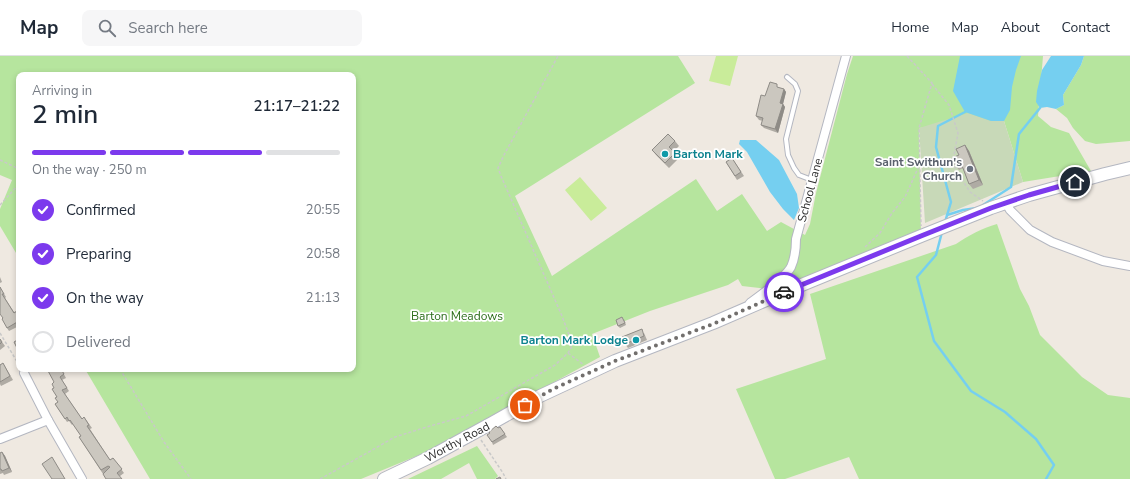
<!DOCTYPE html>
<html lang="en">
<head>
<meta charset="utf-8">
<style>
  :root { --surface:#fff; --page:#f6f6f7; --text:#1f2937; --muted:#747a83; --line:#e0e1e3; --accent:#7c3aed }
  body { margin:0; font-family:"Nunito Sans",sans-serif; background:var(--page); color:var(--text); height:100vh; display:flex; flex-direction:column; font-size:15px; white-space:nowrap }
  * { box-sizing:border-box; margin:0 }
  p { font-size:13px; color:var(--muted) }
  .icon { flex:none; width:22px; height:22px; fill:none; stroke:currentColor; stroke-width:2; stroke-linecap:round; stroke-linejoin:round }
  .map { position:relative; flex:1; overflow:hidden }
  .drawer { position:absolute; left:16px; top:16px; width:340px; height:300px; display:flex; flex-direction:column; background:var(--surface); border-radius:8px; box-shadow:0 2px 6px #0003 }
  .drawer>* { flex:none }
  .pin { position:absolute; display:grid; place-items:center; width:34px; height:34px; color:#fff; margin:-17px; border:2px solid #fff; border-radius:50%; box-shadow:0 1px 4px #0007 }
  .courier { position:absolute; display:grid; place-items:center; width:40px; height:40px; margin:-20px; border:3px solid #7c3aed; border-radius:50%; background:#fff; color:#222; box-shadow:0 1px 5px #0007 }
  .overview em { font-style:normal; font-weight:600 }
  .overview div { display:flex; flex-direction:column-reverse }
  .overview { display:flex; align-items:center; justify-content:space-between; height:68px; padding:0 16px }
  h1 { font-size:26px; font-weight:600; line-height:30px }
  .bar { display:grid; grid-template-columns:repeat(4,1fr); gap:6px 4px; align-content:center; height:48px; padding:0 16px }
  .bar i { height:5px; border-radius:3px; background:var(--line) }
  .bar .active { background:var(--accent) }
  .bar p { grid-column:span 4 }
  ol { padding:0 16px; list-style:none }
  li { display:flex; align-items:center; gap:12px; height:44px }
  li p { margin-inline-start:auto }
  li .icon { padding:4px; border-radius:50%; background:var(--accent); color:#fff; stroke-width:4 }
  li:last-child { color:var(--muted) }
  li i { width:22px; height:22px; border:2px solid var(--line); border-radius:50% }
  header { display:flex; align-items:center; gap:24px; box-sizing:border-box; height:56px; padding:0 20px; background:var(--surface); border-bottom:1px solid var(--line) }
  header strong { font-size:19px }
  nav { display:flex; gap:22px; margin-inline-start:auto; font-size:14px }
  .search { width:280px; height:36px; background:var(--page); display:flex; align-items:center; gap:10px; box-sizing:border-box; padding:0 14px; border-radius:8px; color:var(--muted); font-size:15px }
  .map>svg:first-child { display:block }
  .green { fill:#b6e59e }
  .cemetery { fill:#c8d9b8 }
  .pitch { fill:#c9ec9a }
  .water { fill:#75cff0 }
  .lines { fill:none; stroke-linecap:round; stroke-linejoin:round }
  .stream { stroke:#75cff0; stroke-width:2.5 }
  .lane-casing { stroke:#b4b7c1; stroke-width:6 }
  .street-casing { stroke:#b4b7c1; stroke-width:10 }
  .secondary-casing { stroke:#b4b7c1; stroke-width:14 }
  .path { stroke:#c9c9c9; stroke-width:1.5; stroke-dasharray:3 2; stroke-linecap:butt }
  .lane { stroke:#fff; stroke-width:4 }
  .street { stroke:#fff; stroke-width:8 }
  .secondary { stroke:#fff; stroke-width:12 }
  .wall { fill:#afaba4 }
  .shaded-wall { fill:#8e8b86 }
  .building { fill:#cbc7bf; stroke:#8e8b86 }
  .done { stroke:#726f6d; stroke-width:4; stroke-dasharray:0 7.2 }
  .route { stroke:#7c3aed; stroke-width:5 }
  .culture-dot { fill:#0f9aa8; stroke:#fff; stroke-width:1.5 }
  .worship-dot { fill:#6b7280; stroke:#fff; stroke-width:1.5 }
  .labels { text-anchor:middle; dominant-baseline:central; stroke-width:3.5; stroke-linejoin:round; paint-order:stroke }
  .culture-label { font-size:12px; font-weight:bold; fill:#0d838f; stroke:#fff; text-anchor:start }
  .worship-label { font-size:12px; font-weight:bold; fill:#5b616d; stroke:#fff; text-anchor:end }
  .street-label { font-size:12px; fill:#2e2e2e; stroke:#fff }
  .park-label { font-size:12px; fill:#2c6e1b; stroke:#fff }
</style>
</head>
<body>
<header>
<strong>Map</strong>
<div class="search"><svg class="icon" aria-label="search" viewBox="0 0 24 24"><circle cx="10" cy="10" r="6"/><path d="M15 15l6 6"/></svg>Search here</div>
<nav><a>Home</a><a>Map</a><a>About</a><a>Contact</a></nav>
</header>
<div class="map">
<svg width="1130" height="423" viewBox="0 0 1130 423">
  <rect width="100%" height="100%" fill="#efe9e1"/>
  <g class="green">
    <polygon points="0,0 678,0 695,27 515,140 552,220 696,123 717,155 742,138 767,175 781,166 805,179 810,168 816,137 847,18 853,0 1043,0 1038,60 1051,71 1069,77 1091,115 1023,126 1004,65 919,72 921,180 787,235 742,230 738,223 728,229 650,255 592,278 600,301 424,397 361,423 150,423 85,313 353,313 353,19 19,19 19,202 0,170 0,153 12,124 0,119"/>
    <polygon points="1084,0 1130,0 1130,85 1096,88 1085,85 1073,72 1067,62 1056,53 1064,49 1063,39 1081,9"/>
    <path d="M 997,168 L 1020,233 L 1029,250 L 1040,279 L 1082,321 L 1108,339 L 1130,342 L 1130,423 L 859,423 L 849,401 L 785,423 L 775,423 L 736,333 L 826,303 L 810,238 L 956,188 C 968,180 982,172 997,168 Z"/>
    <polygon points="477,390 498,420 495,423 477,423 469,407 441,423 408,423"/>
  </g>
  <polygon class="cemetery" points="968,57 991,65 1004,65 1023,126 925,167 919,72"/>
  <g class="pitch">
    <polygon points="716,0 738,0 730,30 709,25"/>
    <polygon points="580,121 607,152 591,165 565,134"/>
  </g>
  <g class="water">
    <polygon points="960,0 1021,0 1016,14 1012,31 1010,54 1004,65 991,65 965,56 953,35"/>
    <polygon points="1051,0 1084,0 1081,9 1063,39 1064,49 1056,53 1047,51 1040,52 1036,46 1037,35 1042,14"/>
    <polygon points="740,84 756,84 779,104 797,138 799,152 794,164 783,153 770,136 747,96 739,88"/>
  </g>
  <g class="lines">
    <g class="stream">
      <polyline points="983,149 1011,131 1019,78 1040,52"/>
      <polyline points="947,159 963,154 977,152"/>
      <polyline points="945,166 951,146 936,91 938,70 965,56"/>
      <polyline points="942,176 936,199 917,221 934,285 971,335 1005,356 1036,383 1054,409 1046,423"/>
    </g>
    <g class="lane-casing">
      <polyline id="lane" points="787,21 795,28 798,35 786,83 788,99 794,112 799,119 812,124"/>
    </g>
    <g class="street-casing">
      <g id="street">
        <polyline points="1006,147 1010,154 1030,174 1052,186 1103,205 1130,210"/>
        <path d="M 750,247 C 761,239 785,222 791,211 C 795,202 796,193 796,183 L 846,0"/>
        <polyline points="24,317 48,364 82,423"/>
        <polyline points="0,383 48,364"/>
      </g>
    </g>
    <g class="secondary-casing">
      <polyline id="secondary" points="384,423 428,402 492,367 540,340 615,305 713,267 787,235 921,180 991,152 1029,139 1105,118 1130,112"/>
    </g>
    <g class="path">
      <polyline points="907,0 932,27 919,72 921,170"/>
      <polyline points="932,28 949,49 958,77 953,105 956,114 970,136 983,145"/>
      <polyline points="0,104 17,112 19,116"/>
      <polyline points="0,149 19,128"/>
      <polyline points="865,191 880,177 892,157 905,141 919,110"/>
      <polyline points="0,277 19,309"/>
      <polyline points="568,297 584,309"/>
      <polyline points="120,313 164,386 191,423"/>
      <polyline points="481,384 503,417 506,423"/>
      <polyline points="320,423 367,397 395,381 430,370 466,360 555,309 568,297 571,292 572,287 562,260 501,120 498,112 504,99 558,0"/>
    </g>
    <use href="#lane" class="lane"/>
    <use href="#street" class="street"/>
    <use href="#secondary" class="secondary"/>
  </g>
  <g class="wall">
    <polygon points="779,32 784,33 786,36 783,48 785,51 778,77 764,72 761,69 763,65 759,64 756,60"/>
    <polygon points="675,85 679,90 673,96 679,102 669,112 656,99 652,94"/>
    <polygon points="965,89 969,95 983,129 973,133 969,128 963,112 959,114 955,109"/>
    <polygon points="732,102 744,120 737,124 726,106"/>
    <polygon points="0,221 2,226 0,227"/>
    <polygon points="0,231 6,241 5,242 14,256 17,255 19,257 19,270 9,275 7,272 3,262"/>
    <polygon points="624,263 626,269 620,272 618,270"/>
    <polygon points="644,277 647,284 628,292 625,288"/>
    <polygon points="0,283 5,290 0,294"/>
    <polygon points="3,307 13,324 1,330 0,328 0,309"/>
    <polygon points="61,313 66,322 62,324 69,335 65,338 82,363 84,361 92,372 90,373 110,404 113,402 124,417 120,420 103,418 79,381 81,380 73,368 72,369 69,365 67,366 55,348 58,346 54,332 54,326"/>
    <polygon points="500,371 507,381 493,389 492,386 498,372"/>
    <polygon points="2,396 5,400 12,416 4,419 3,417 0,418 0,397"/>
  </g>
  <g class="shaded-wall">
    <polygon points="784,33 786,36 783,48 785,51 778,77 775,73 780,47"/>
    <polygon points="965,89 969,95 983,129 979,124"/>
    <polygon points="2,396 5,400 12,416 9,412"/>
  </g>
  <g class="building">
    <polygon points="770,26 777,28 777,31 784,33 780,47 783,48 775,73 761,69 763,62 756,60 761,39 765,40"/>
    <polygon points="668,78 675,85 669,91 675,97 665,107 652,94"/>
    <polygon points="965,89 979,124 969,128 961,107 955,109 952,102 959,99 956,93"/>
    <polygon points="732,102 741,116 735,120 726,106"/>
    <polygon points="0,231 4,238 2,238 14,257 17,255 19,258 19,265 7,272 2,263 3,262 0,258"/>
    <polygon points="622,261 625,267 618,270 616,264"/>
    <polygon points="642,273 644,280 625,288 622,281"/>
    <polygon points="0,283 2,286 0,288"/>
    <polygon points="19,283 19,294 18,294 14,286"/>
    <polygon points="3,307 10,320 0,326 0,309"/>
    <polygon points="47,313 61,313 64,318 60,321 67,332 62,334 82,363 84,361 89,369 87,370 110,404 113,402 122,413 117,417 122,423 106,423 103,418 110,411 108,410 101,414 79,381 81,380 70,364 69,365 67,361 65,363 55,348 58,346 55,342 57,341 52,333 54,332 52,328 54,326"/>
    <polygon points="496,370 498,372 500,371 505,378 492,386 487,379 490,377 489,376"/>
    <polygon points="2,396 9,412 2,415 1,413 0,413 0,397"/>
    <polygon points="52,401 65,423 52,423 42,408"/>
    <polygon points="500,421 501,423 496,423"/>
  </g>
  <g class="lines">
    <polyline class="done" points="525,349 553,333 615,305 713,268 784,236"/>
    <polyline class="route" points="784,236 921,180 991,152 1029,139 1075,126"/>
  </g>
  <g class="culture-dot">
    <circle cx="665" cy="98" r="4"/>
    <circle cx="636" cy="284" r="4"/>
  </g>
  <circle class="worship-dot" cx="970" cy="113" r="4"/>
  <g class="labels">
    <g class="culture-label">
      <text x="673" y="98">Barton Mark</text>
      <text x="628" y="284" text-anchor="end">Barton Mark Lodge</text>
    </g>
    <g class="worship-label">
      <text x="962" y="106">Saint Swithun's<tspan x="962" dy="14">Church</tspan></text>
    </g>
    <g class="street-label">
      <text transform="translate(810 134) rotate(-75)">School Lane</text>
      <text transform="translate(457 386) rotate(-28)">Worthy Road</text>
    </g>
    <g class="park-label">
      <text x="457" y="260">Barton Meadows</text>
    </g>
  </g>
</svg>
<div class="pin" style="left:525px;top:349px;background:#ea580c"><svg class="icon" aria-label="bag" viewBox="0 0 24 24"><path d="M5 8h14l-1 12H6zM9 8a3 3 0 0 1 6 0"/></svg></div>
<div class="pin" style="left:1075px;top:126px;background:#1f2937"><svg class="icon" aria-label="home" viewBox="0 0 24 24"><path d="M3 11l9-7 9 7M6 9v11h12V9"/></svg></div>
<div class="courier" style="left:784px;top:236px"><svg class="icon" aria-label="car" viewBox="0 0 24 24"><path d="M5 17H2v-5l4-1 3-4h7l3 4 3 1v5h-3M9 17h6M6 11h13"/><circle cx="7" cy="17" r="2"/><circle cx="17" cy="17" r="2"/></svg></div>
<section class="drawer">
<div class="overview"><div><h1>2 min</h1><p>Arriving in</p></div><em>21:17–21:22</em></div>
<div class="bar"><i class="active"></i><i class="active"></i><i class="active"></i><i></i><p>On the way · 250 m</p></div>
<ol>
<li><svg class="icon" aria-label="check" viewBox="0 0 24 24"><path d="M5 12l5 5 9-10"/></svg>Confirmed<p>20:55</p></li>
<li><svg class="icon" aria-label="check" viewBox="0 0 24 24"><path d="M5 12l5 5 9-10"/></svg>Preparing<p>20:58</p></li>
<li><svg class="icon" aria-label="check" viewBox="0 0 24 24"><path d="M5 12l5 5 9-10"/></svg>On the way<p>21:13</p></li>
<li><i></i>Delivered</li>
</ol>
</section>
</div>
</body>
</html>
